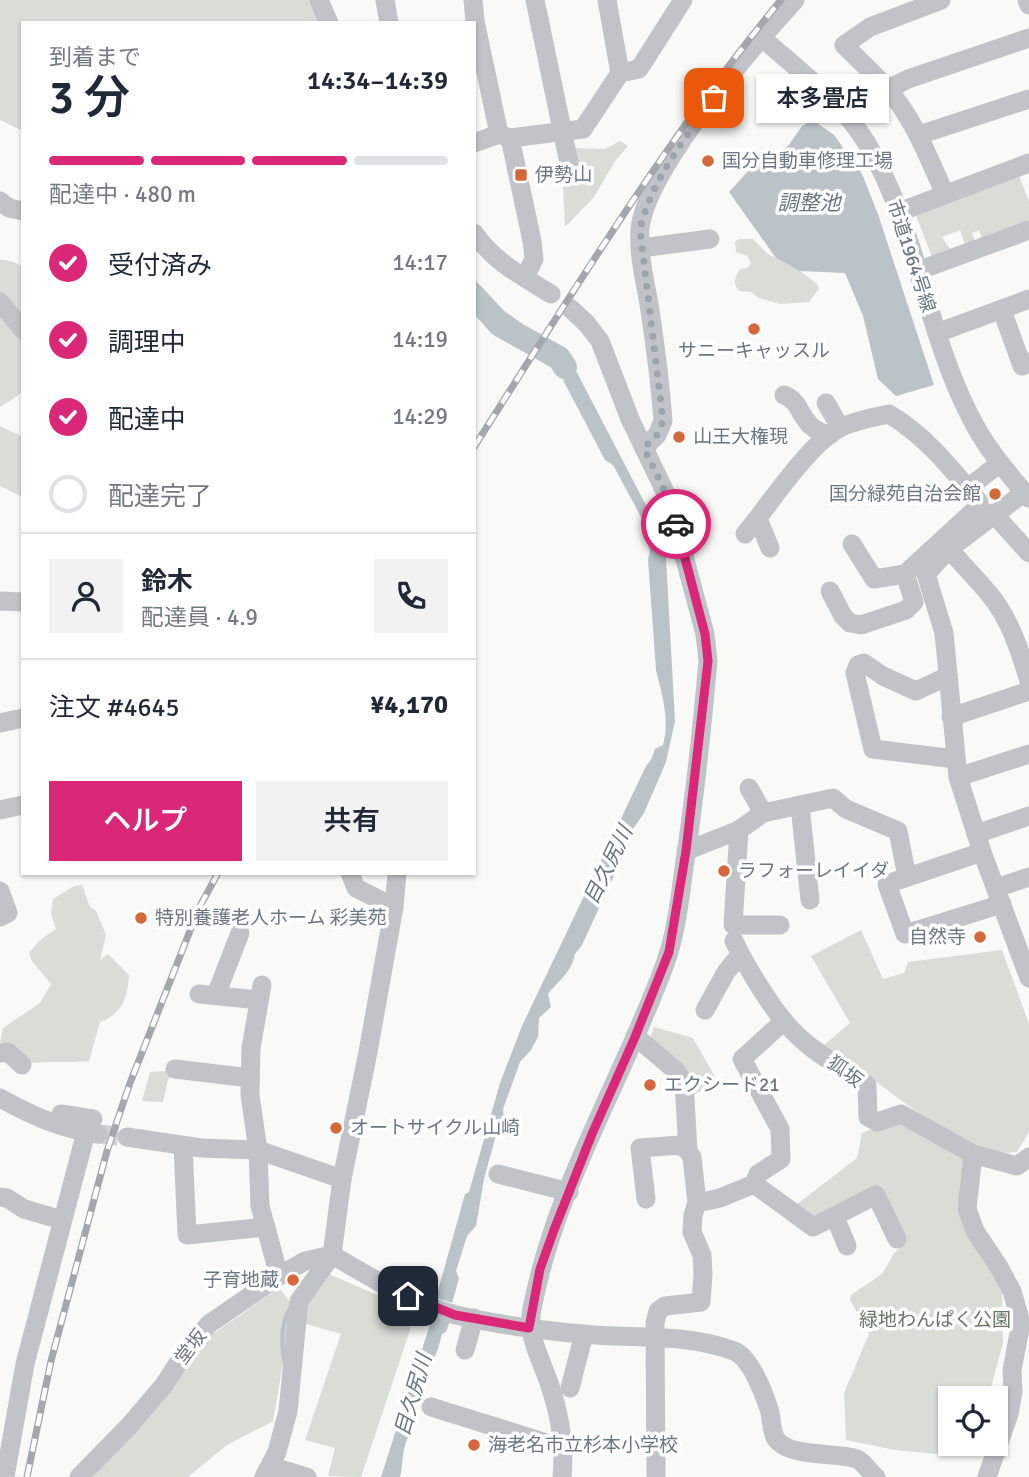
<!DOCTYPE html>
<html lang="ja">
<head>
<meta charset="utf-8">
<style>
  :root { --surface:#fff; --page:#f2f2f3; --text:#1f2937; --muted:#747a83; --line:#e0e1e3; --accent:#db2777 }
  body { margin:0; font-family:Signika,"Noto Sans JP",sans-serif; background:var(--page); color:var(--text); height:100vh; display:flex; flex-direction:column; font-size:26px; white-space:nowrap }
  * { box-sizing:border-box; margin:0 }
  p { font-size:23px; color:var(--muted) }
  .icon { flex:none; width:38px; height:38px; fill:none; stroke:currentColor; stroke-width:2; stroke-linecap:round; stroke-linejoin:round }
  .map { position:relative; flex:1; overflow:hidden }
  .drawer { position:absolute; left:21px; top:21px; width:455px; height:854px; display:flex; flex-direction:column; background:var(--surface); border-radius:0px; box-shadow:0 2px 5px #0004 }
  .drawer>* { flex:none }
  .fabs { position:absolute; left:938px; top:1386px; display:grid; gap:14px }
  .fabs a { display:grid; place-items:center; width:70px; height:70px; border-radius:0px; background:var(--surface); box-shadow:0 2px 5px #0004; font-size:35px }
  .pin { position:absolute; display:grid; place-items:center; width:60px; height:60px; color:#fff; margin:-30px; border-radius:14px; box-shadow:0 4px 10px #0006 }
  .courier { position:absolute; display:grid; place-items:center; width:70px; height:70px; margin:-35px; border:5px solid #db2777; border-radius:50%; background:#fff; color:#222; box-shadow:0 2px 9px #0007 }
  .bubble { position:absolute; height:49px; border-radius:0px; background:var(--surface); box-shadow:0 2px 5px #0004; font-size:23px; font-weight:600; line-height:49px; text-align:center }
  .summary em { font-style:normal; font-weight:600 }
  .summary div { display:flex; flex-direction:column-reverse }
  .summary { display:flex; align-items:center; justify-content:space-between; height:119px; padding:0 28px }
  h1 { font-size:46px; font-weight:600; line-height:52px }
  .bar { display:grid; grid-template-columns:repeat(4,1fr); gap:10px 7px; align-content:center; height:84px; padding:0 28px }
  .bar i { height:9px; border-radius:5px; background:var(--line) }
  .bar .selected { background:var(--accent) }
  .bar p { grid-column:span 4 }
  .line { display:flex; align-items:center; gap:18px; padding:0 28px; border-top:2px solid var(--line) }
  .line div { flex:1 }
  .round { display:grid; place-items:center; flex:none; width:74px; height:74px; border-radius:0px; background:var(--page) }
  ol { padding:0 28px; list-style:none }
  li { display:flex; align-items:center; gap:21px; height:77px }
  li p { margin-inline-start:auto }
  li .icon { padding:7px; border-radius:50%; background:var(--accent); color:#fff; stroke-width:4 }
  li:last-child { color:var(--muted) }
  li i { width:38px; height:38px; border:4px solid var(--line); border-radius:50% }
  .primary-button { display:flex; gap:14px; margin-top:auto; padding:14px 28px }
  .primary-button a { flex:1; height:80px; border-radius:0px; background:var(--accent); color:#fff; font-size:28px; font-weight:600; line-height:80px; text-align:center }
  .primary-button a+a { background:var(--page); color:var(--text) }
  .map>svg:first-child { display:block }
  .green { fill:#d9ddd6 }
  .water { fill:#bac4c8 }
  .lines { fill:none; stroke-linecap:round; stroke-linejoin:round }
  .stream { stroke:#bac4c8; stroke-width:4.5 }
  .river { stroke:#bac4c8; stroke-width:24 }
  .minor-tunnel { stroke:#ced2d5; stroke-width:19; stroke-dasharray:19 10; stroke-linecap:butt }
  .minor { stroke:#c0c4c8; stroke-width:19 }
  .rail-casing { stroke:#a2a8ae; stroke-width:7 }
  .rail { stroke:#fff; stroke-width:4.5; stroke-dasharray:13; stroke-linecap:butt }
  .done { stroke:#9ca5ad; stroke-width:7; stroke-dasharray:0 12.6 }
  .route { stroke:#db2777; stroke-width:9 }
  .poi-dot { fill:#d6673a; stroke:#fff; stroke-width:2.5 }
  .labels { text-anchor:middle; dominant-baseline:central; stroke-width:7; stroke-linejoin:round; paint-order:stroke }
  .poi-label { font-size:19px; fill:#6a7885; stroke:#fff; text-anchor:start }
  .street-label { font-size:19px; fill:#6a7885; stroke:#fff }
  .park-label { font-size:19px; fill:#677865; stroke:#fff }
  .water-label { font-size:21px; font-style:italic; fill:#677780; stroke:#fff }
</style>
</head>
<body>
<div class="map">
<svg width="1029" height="1477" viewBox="0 0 1029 1477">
  <rect width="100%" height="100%" fill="#f9f9f7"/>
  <g class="green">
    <polygon points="0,0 313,0 324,23 23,23 23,131 0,120"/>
    <polygon points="620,141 628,146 615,161 594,197 565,227 562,164 573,148 605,149"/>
    <polygon points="1018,173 1029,201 1029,223 983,241 979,230 972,233 976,243 966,247 960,230 942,237 952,252 933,259 915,213"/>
    <path d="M 739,239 L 753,239 L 768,254 L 795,267 L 817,284 L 819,289 L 809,302 L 780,304 L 759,298 L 751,292 L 739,291 C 732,282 735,278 740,269 L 748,268 L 751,263 L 747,256 L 736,252 L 735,242 Z"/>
    <path d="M 0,260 C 7,259 18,263 23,268 L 23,392 L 0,407 Z"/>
    <polygon points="0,426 23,437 23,497 0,486"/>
    <path d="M 82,885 L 90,907 L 96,911 L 106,935 L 100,960 L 108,954 L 129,975 C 128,996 122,1015 100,1022 L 89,1061 C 69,1063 50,1061 30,1063 L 0,1042 L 3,1028 L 40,1003 L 51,984 L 32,961 L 29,953 L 40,940 L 56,929 L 51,914 L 53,899 L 74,886 Z"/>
    <path d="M 861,930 L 883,979 L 904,973 L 908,962 L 1002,950 L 1029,1024 L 1029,1132 L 1017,1152 C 980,1159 912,1109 882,1086 C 863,1072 842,1060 822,1047 L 850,1023 L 811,956 Z"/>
    <polygon points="654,1027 693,1038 718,1082 693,1095 650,1038"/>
    <polygon points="167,1071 175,1073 168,1080 163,1102 142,1101 150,1072"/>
    <polygon points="900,1118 963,1157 962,1212 1002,1290 1003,1343 988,1398 950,1398 950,1444 966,1444 958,1456 895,1450 846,1440 844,1393 869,1334 850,1300 851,1295 882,1274 893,1255 905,1242 877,1189 809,1218 796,1205 857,1158 862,1133"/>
    <polygon points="329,1274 416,1312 361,1477 328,1476 335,1448 305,1440 341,1334 303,1323 304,1307"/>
    <polygon points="279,1288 293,1306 273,1421 227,1445 188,1477 92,1477 213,1334"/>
  </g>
  <g class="water">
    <polygon points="813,120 834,135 862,174 878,214 934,385 896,396 878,379 863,316 845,273 800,271 776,258 729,192 750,169 788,146 802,126"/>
    <polygon points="474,279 503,310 528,328 519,345 492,324 474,306"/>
    <path d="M 545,341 L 564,353 L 572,363 L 650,513 L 663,546 L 666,558 L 675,721 L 666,762 L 644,813 L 633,829 L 631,839 L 582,945 L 575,954 C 572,972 558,981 548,994 L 551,1007 L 539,1018 L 538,1037 L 531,1050 L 520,1062 L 503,1109 L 504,1119 L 499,1124 L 484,1179 L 476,1226 L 467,1236 L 456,1271 L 459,1278 L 452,1303 L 436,1298 L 465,1194 L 469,1192 L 500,1083 L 522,1026 L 646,766 L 651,760 L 655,749 L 663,745 C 670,720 662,694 656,670 L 648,559 L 650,552 L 645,534 L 647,532 L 647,528 L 613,465 L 605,460 L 563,380 L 566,377 C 560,361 549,362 537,354 Z"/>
    <path d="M 434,1312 L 451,1318 L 446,1332 L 442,1334 L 438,1349 L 423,1384 L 426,1392 L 424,1397 C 417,1402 414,1406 417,1415 L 409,1425 L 411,1433 C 401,1446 404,1462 400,1477 L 381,1477 Z"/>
  </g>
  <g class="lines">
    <path class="stream" d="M 285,1363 C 281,1344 281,1323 291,1307"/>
    <polyline class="river" points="474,296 500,325 559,358 565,367"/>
    <polyline class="minor-tunnel" points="99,1134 127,1137"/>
    <g class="minor">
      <polyline points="319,0 329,23"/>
      <polyline points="385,0 389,23"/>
      <polyline points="473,0 475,21 499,134"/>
      <polyline points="535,0 569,163"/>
      <path d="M 941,0 L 870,27 L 844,45 C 858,59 873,73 887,88 C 914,119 928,157 945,194"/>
      <polyline points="1027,0 1029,5"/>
      <path d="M 761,37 C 797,69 841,101 866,142 C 917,226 925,329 970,416 C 985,447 1007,472 1029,498"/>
      <polyline points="620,73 639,69 683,0"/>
      <polyline points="888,89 908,79 1029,38"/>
      <polyline points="919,135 1029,99"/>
      <polyline points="510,138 532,241 534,259 525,277"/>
      <polyline points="474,143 499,134 510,138 583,129 620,73 607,0"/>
      <polyline points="0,201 9,208 23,211"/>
      <polyline points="899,212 1029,163"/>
      <path d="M 474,233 C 494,262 522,276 551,294"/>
      <polyline points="641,248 710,239"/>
      <polyline points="917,271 1029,230"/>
      <polyline points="0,302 23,330"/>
      <polyline points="1002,310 1022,366 1029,362"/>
      <polyline points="937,333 1029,299"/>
      <path d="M 784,395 C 805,403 797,427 830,435"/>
      <polyline points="826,403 840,427"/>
      <path d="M 644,448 L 657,435 L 663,421 C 660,382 655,343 649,304 C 645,281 638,253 640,229 C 646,169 753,46 795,0"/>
      <polyline points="968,488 1000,463"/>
      <polyline points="1025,492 949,549 926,574 944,633 958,777 982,852 1029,978"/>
      <polyline points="993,513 1029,553"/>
      <polyline points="758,519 770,548"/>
      <path d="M 745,534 C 768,507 811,440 842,427 C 857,420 874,417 889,414 C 927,437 951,468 979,502 L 979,506 L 905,574 L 874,579 L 852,544"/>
      <path d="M 949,549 C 962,564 977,579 990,595 C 1010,619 1020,651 1029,681"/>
      <polyline points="830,591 843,616 850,623 861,625 906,610 914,602 905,574"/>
      <polyline points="0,601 23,602"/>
      <polyline points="948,676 916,691 883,676 864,663 858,665 855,673 873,749 955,759"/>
      <polyline points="951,717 1029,691"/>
      <polyline points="0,723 23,718"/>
      <polyline points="958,777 1029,754"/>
      <polyline points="749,788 763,813"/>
      <polyline points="800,806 810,900"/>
      <polyline points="0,810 23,805"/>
      <polyline points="739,830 733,925 780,925"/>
      <polyline points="976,834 1029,816"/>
      <polyline points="686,851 739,830 763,813 833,798 846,809 898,831 907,877"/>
      <polyline points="982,852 887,884 905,934 1002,904"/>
      <polyline points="350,873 356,888 394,907"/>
      <polyline points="996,888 1029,877"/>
      <polyline points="0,891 8,913 0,917"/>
      <path d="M 734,941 C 747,968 775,1015 797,1035 C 817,1055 844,1069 867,1085 L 868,1117 L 877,1122 L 901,1114 L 973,1154 L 1017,1166 L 1029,1157"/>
      <polyline points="262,985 251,1048 250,1095 258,1150 260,1206 279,1276"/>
      <polyline points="199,994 258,1000"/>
      <polyline points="216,995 240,933"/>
      <polyline points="705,1010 726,972 740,955"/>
      <polyline points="635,1036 675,1070 684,1082 688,1151 692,1157 697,1203 693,1215 692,1232 702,1255 703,1274 701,1302 665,1306 658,1311 655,1323 656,1477"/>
      <polyline points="0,1053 8,1052 22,1065"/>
      <polyline points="175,1069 250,1078"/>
      <path d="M 0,1098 C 32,1116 62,1129 98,1134"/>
      <polyline points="61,1114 93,1119"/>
      <polyline points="127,1137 201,1148 258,1150 342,1179"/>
      <polyline points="183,1146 187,1235 266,1227"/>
      <polyline points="973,1154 967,1209 975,1231 999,1267 1012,1291 1021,1323 1012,1370 1013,1392 1009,1414 987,1477"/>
      <polyline points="498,1174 569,1192"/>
      <polyline points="754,1184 813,1227 876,1195 897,1239"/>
      <polyline points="0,1197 7,1198 24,1209 62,1220"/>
      <polyline points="646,1199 640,1148 680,1145 688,1151"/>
      <polyline points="697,1203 720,1198 754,1184 758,1174 781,1159 780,1129 742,1059 784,1021"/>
      <polyline points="835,1217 847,1246"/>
      <path d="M 332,1255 C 371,1277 412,1304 456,1315 C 497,1325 540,1330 582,1334 C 633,1339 686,1333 734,1351 C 750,1357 764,1393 769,1409 C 772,1418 771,1431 776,1439 C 789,1458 837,1452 857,1459 C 864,1462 869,1472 876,1477"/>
      <polyline points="465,1350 474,1318"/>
      <polyline points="570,1388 584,1334"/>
      <polyline points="431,1407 563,1448"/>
      <polyline points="270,1466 307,1477"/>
      <polyline points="5,1477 25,1364 86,1132"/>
      <polyline points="79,1477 129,1426 164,1385 186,1351 209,1324 279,1276 305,1261 332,1255"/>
      <polyline points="264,1477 277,1452 288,1411 299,1301 332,1255 342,1179 368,1052 394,907 397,873"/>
      <path d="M 562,1477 C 565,1446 561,1419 551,1389 C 543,1362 526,1337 532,1309 C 555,1187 623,1079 665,964 C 677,931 680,895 685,861 C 695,795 702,728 708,661 L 705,634 L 669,500 L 630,419 L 600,341 L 587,324 L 570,308"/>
    </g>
    <g class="rail-casing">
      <g id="rail">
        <path d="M 474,447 C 571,295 666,139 781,0"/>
        <polyline points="27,1477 51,1361 107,1151 130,1083 199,908 218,873"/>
      </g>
    </g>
    <use href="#rail" class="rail"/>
  </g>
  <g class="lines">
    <path class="done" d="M 676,524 L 669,500 L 644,448 L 657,435 L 663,421 L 640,230 C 651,180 685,139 714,98"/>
    <polyline class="route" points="408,1296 455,1315 529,1328 540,1269 554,1230 592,1134 635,1037 669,952 686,851 708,661 705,634 676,524"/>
  </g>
  <g class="poi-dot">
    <circle cx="708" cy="161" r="7"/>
    <rect x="514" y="168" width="14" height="14" rx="3.5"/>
    <circle cx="754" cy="329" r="7"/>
    <circle cx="679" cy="437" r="7"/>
    <circle cx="995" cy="494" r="7"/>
    <circle cx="724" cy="871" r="7"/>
    <circle cx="141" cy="918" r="7"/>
    <circle cx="980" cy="937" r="7"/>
    <circle cx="650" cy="1085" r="7"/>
    <circle cx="336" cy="1128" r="7"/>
    <circle cx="293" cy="1280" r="7"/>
    <circle cx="474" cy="1445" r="7"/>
  </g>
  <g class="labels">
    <g class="poi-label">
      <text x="722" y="161">国分自動車修理工場</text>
      <text x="535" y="175">伊勢山</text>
      <text x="754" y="351" text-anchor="middle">サニーキャッスル</text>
      <text x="693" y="437">山王大権現</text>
      <text x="981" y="494" text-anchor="end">国分緑苑自治会館</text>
      <text x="738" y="871">ラフォーレイイダ</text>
      <text x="155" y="918">特別養護老人ホーム 彩美苑</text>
      <text x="966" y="937" text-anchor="end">自然寺</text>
      <text x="664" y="1085">エクシード21</text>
      <text x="350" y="1128">オートサイクル山崎</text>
      <text x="279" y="1280" text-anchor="end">子育地蔵</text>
      <text x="488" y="1445">海老名市立杉本小学校</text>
    </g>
    <g class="street-label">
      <text transform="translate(911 256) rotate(72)">市道1964号線</text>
      <text transform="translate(845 1072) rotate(37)">狐坂</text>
      <text transform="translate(191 1347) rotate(-53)">堂坂</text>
    </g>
    <g class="park-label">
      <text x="935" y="1320">緑地わんぱく公園</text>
    </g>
    <g class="water-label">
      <text x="809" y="203">調整池</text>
      <text transform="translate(608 865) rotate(-64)">目久尻川</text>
      <text transform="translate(413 1395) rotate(-74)">目久尻川</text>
    </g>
  </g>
</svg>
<div class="fabs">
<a><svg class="icon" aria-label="locate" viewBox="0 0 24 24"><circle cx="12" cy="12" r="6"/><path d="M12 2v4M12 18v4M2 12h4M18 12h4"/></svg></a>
</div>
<div class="pin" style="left:714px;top:98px;background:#ea580c"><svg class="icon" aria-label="bag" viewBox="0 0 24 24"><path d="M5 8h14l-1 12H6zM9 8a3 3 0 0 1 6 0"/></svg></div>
<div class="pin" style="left:408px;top:1296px;background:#1f2937"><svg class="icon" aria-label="home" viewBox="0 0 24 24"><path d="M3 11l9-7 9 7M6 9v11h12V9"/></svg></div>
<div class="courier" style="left:676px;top:524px"><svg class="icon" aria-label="car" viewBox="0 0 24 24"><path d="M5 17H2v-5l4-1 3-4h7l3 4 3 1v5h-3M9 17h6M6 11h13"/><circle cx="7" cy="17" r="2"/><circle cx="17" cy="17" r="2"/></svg></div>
<div class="bubble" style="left:756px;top:74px;width:133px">本多畳店</div>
<section class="drawer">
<div class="summary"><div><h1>3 分</h1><p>到着まで</p></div><em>14:34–14:39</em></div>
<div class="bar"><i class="selected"></i><i class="selected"></i><i class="selected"></i><i></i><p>配達中 · 480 m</p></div>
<ol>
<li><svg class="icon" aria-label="check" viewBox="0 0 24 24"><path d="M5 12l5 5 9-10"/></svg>受付済み<p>14:17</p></li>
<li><svg class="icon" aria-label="check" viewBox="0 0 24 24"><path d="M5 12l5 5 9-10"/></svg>調理中<p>14:19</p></li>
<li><svg class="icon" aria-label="check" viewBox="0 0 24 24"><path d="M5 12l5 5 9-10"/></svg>配達中<p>14:29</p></li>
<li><i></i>配達完了</li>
</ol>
<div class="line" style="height:126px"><a class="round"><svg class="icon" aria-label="person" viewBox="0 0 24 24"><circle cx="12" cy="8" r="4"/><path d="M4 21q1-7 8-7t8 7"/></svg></a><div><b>鈴木</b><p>配達員 · 4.9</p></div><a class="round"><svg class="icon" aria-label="phone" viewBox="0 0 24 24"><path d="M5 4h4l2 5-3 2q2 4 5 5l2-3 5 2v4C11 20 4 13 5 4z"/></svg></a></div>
<div class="line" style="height:91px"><div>注文 #4645</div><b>¥4,170</b></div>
<div class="primary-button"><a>ヘルプ</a><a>共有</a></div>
</section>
</div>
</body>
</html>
